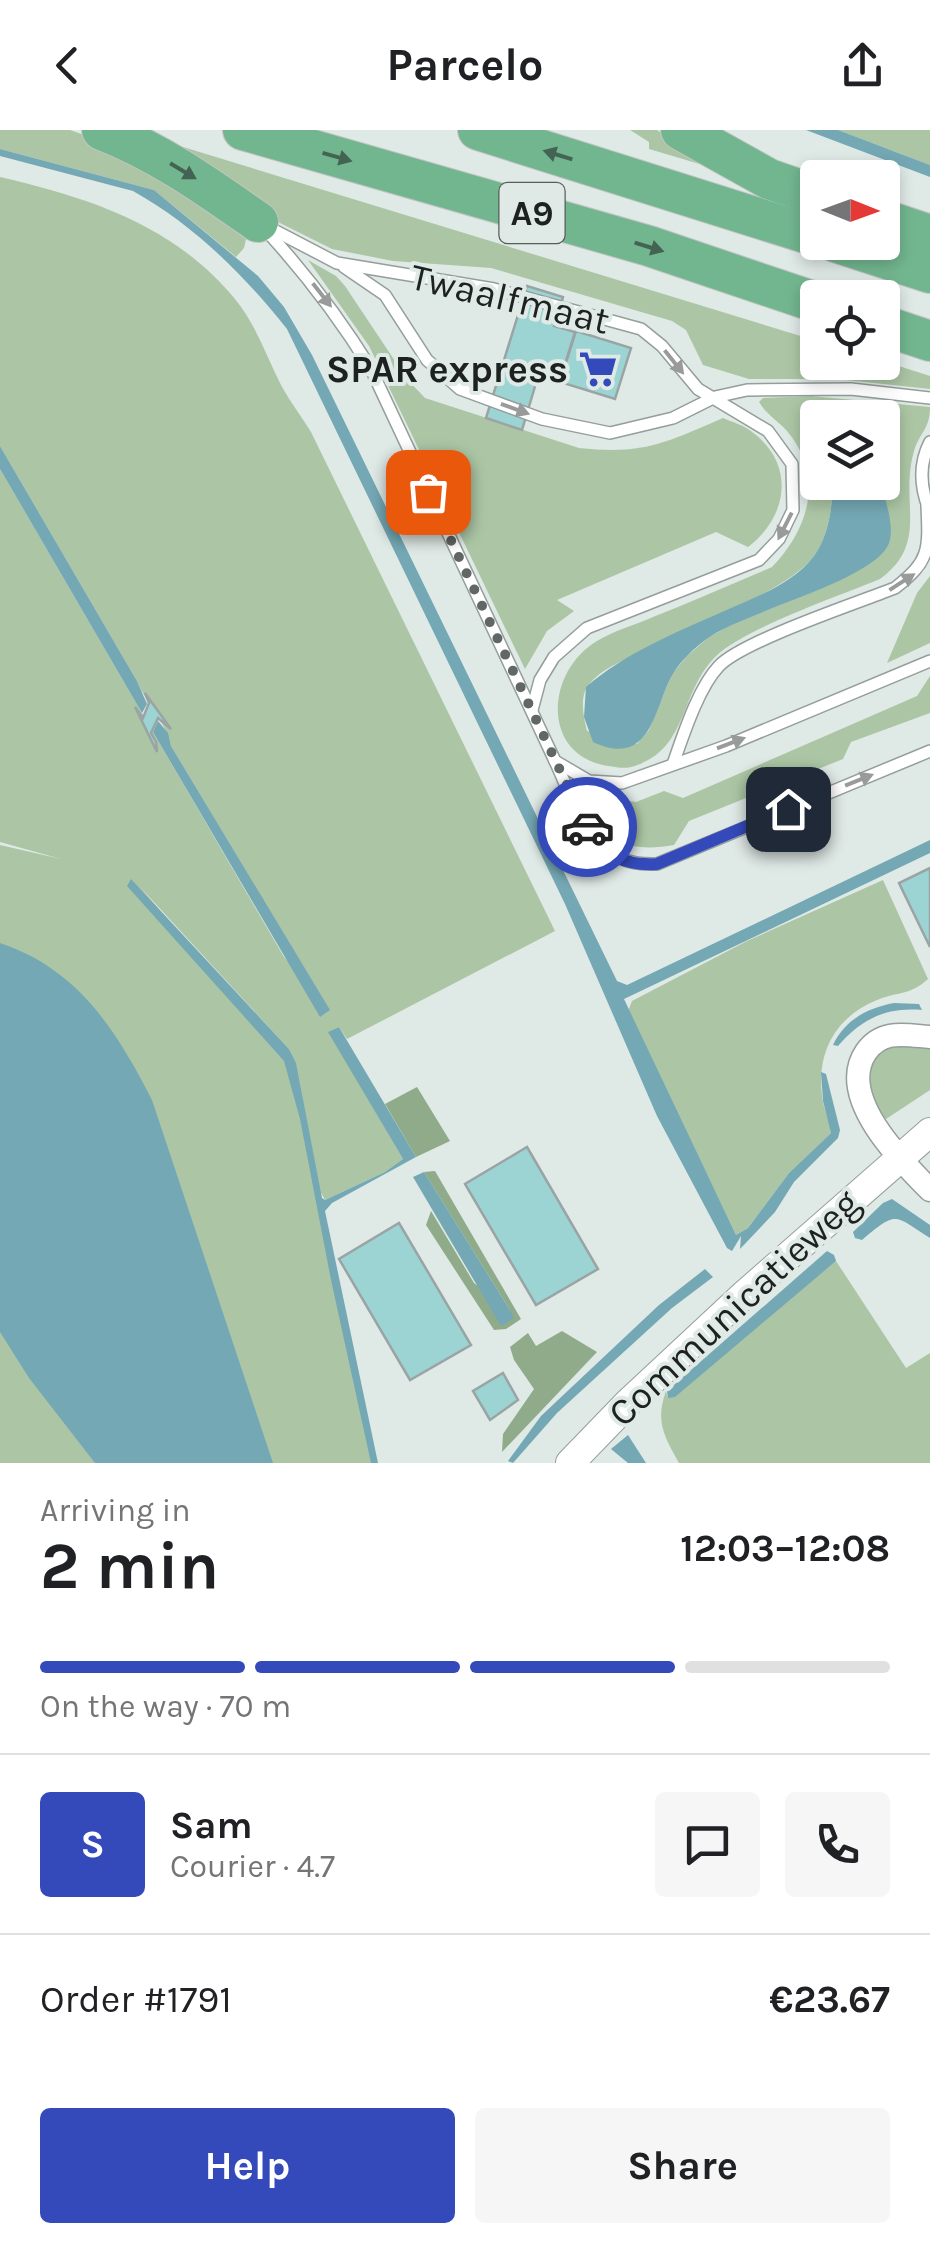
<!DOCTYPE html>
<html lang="en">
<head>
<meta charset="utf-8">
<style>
  :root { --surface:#fff; --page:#f6f6f6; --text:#202124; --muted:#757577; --line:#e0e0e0; --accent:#344abb }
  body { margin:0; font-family:Karla,sans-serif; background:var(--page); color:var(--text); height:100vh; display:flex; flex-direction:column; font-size:38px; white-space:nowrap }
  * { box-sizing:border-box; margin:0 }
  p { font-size:32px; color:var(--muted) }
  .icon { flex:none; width:55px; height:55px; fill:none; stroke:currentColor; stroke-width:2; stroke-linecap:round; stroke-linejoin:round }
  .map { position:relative; height:1333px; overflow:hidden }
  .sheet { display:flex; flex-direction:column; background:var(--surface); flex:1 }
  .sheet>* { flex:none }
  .needle { width:65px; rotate:91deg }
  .buttons { position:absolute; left:800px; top:30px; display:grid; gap:20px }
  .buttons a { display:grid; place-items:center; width:100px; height:100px; border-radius:10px; background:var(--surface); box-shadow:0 5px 15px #0003; font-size:50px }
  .pin { position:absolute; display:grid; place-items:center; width:85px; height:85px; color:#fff; margin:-42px; border-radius:20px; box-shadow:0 5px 15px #0006 }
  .courier { position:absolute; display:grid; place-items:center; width:100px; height:100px; margin:-50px; border:8px solid #344abb; border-radius:50%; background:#fff; color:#222; box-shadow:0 2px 12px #0007 }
  .overview em { font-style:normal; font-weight:700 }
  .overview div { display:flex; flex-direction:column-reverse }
  .overview { display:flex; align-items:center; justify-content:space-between; height:170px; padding:0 40px }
  h1 { font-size:65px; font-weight:700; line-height:75px }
  .bar { display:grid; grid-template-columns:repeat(4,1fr); gap:15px 10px; align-content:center; height:120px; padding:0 40px }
  .bar i { height:12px; border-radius:8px; background:var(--line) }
  .bar .current { background:var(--accent) }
  .bar p { grid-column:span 4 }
  .line { display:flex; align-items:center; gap:25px; padding:0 40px; border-top:2px solid var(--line) }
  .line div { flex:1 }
  .round { display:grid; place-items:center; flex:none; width:105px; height:105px; border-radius:10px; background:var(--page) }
  .button { display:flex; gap:20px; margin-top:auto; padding:20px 40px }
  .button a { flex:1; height:115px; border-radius:10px; background:var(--accent); color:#fff; font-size:40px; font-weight:700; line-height:115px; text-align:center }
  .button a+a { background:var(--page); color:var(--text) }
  header { display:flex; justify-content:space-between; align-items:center; height:130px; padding:0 40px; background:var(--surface); font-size:45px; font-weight:700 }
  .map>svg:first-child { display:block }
  .green { fill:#acc6a5; fill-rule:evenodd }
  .forest { fill:#90ab89 }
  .water { fill:#74a8b4 }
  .building { fill:#9cd4d3; stroke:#9aa4a4; stroke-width:2.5 }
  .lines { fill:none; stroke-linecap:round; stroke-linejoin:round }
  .service-casing { stroke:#949e9b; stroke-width:14 }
  .minor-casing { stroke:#949e9b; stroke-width:25 }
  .tertiary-casing { stroke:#949e9b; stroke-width:30 }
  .motorway-casing { stroke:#c4c5c5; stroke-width:42 }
  .service { stroke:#fff; stroke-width:11 }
  .minor { stroke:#fff; stroke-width:22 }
  .tertiary { stroke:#fff; stroke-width:28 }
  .motorway { stroke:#72b68f; stroke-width:40 }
  .oneway { fill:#436452 }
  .oneway2 { fill:#999b9b }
  .done { stroke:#616765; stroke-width:10; stroke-dasharray:0 18 }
  .route { stroke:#344abb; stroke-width:12 }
  .labels { text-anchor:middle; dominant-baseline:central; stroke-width:8; stroke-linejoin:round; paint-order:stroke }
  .shield { fill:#dfe9e6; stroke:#575d5b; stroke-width:2.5 }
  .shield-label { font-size:35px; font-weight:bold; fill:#1d2120 }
  .street-label { font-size:38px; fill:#1d2120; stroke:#dfe9e6 }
  .poi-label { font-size:38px; font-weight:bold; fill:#1d2120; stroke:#dfe9e6; text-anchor:end }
</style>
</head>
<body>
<header><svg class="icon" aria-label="back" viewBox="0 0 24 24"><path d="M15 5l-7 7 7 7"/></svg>Parcelo<svg class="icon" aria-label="share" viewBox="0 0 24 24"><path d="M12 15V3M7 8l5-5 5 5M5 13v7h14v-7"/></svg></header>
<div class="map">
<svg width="930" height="1333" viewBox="0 0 930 1333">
  <rect width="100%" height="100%" fill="#dfe9e6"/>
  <g class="green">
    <polygon points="0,0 70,0 107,13 249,96 244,118 236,127 154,60 0,19"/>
    <polygon points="630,0 657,0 712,34 703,35 649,19 649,12"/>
    <polygon points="838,0 930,0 930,35 843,2"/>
    <polygon points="157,9 817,211 818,232 883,231 930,246 930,259 837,249 749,249 703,235 686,200 672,191 491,138 393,131 332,119 252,79"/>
    <path d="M 0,47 C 90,68 174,95 235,169 C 256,194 267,228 282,257 C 291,273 302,287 311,302 L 555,801 L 347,909 L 339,897 L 329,902 L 403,1029 L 385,1042 L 325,1070 C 301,1031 310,961 289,919 L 140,757 L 285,927 L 291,938 L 373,1333 L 0,1333 L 0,715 L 61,729 L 0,712 L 0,339 L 284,827 L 329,880 L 171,616 C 167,594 146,573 137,551 L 0,316 Z"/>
    <path d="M 308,130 L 336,146 L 345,156 L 407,249 L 425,268 L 579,318 C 643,325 665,313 723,288 C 732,292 744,295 752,302 C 796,334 788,387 748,417 L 716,402 L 557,470 L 574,481 L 547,501 L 525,539 L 369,216 Z"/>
    <path d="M 811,266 L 930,277 C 930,299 920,302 914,321 C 899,373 930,412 880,449 C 839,466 743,499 715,527 C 678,565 689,621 631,637 C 623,639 617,637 608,636 C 541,626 545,542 597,511 C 613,501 635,495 653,487 C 693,471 733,454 772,437 C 809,399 825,346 787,301 C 778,291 766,284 759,272 L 763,268 ZM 818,288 L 882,288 L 881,353 L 889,391 L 865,436 L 813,462 L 735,493 L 709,507 L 687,526 L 672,544 L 649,600 L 637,614 L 587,601 C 584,588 579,568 588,556 C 597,542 618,533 632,526 C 676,503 788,462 814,426 C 829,405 832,378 833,353 L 818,352 Z"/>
    <polygon points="930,446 930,513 887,533 917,463"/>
    <path d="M 930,546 L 930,583 L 851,612 L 843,629 L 689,691 L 674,715 C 632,723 596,713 588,665 L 636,672 L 664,661 L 683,668 L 917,566 Z"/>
    <path d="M 883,750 L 928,849 C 909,866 899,861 877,870 C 833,888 815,926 823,972 C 825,982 830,992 831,1003 L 789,1043 L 748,1098 L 736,1105 L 628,881 L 632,871 L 747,811 Z"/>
    <path d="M 894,914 L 930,915 L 930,960 L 886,989 L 869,972 C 870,942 863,927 894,914 Z"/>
    <path d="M 836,1131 L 906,1238 L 930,1223 L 930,1333 L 679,1333 C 664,1306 655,1291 666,1261 L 668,1268 Z"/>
  </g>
  <g class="forest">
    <polygon points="417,957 450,1011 416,1027 385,974"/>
    <polygon points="435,1041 521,1189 506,1199 494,1200 426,1095 431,1081 474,1153 510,1180 424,1042"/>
    <polygon points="562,1201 597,1222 502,1322 503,1304 534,1259 514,1230 510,1217 528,1203 536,1216"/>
  </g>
  <g class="water">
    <polygon points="806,0 838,0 930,35 930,47"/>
    <path d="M 0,19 L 154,60 L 258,146 L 284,177 L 312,225 L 617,851 L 627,855 L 930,710 L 930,723 L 624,869 L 736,1105 L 748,1098 L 789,1043 L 831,1003 L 823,971 L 821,942 L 826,944 L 840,1000 L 838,1008 L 794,1052 L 775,1082 L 740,1119 L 741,1106 L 732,1121 L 727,1118 L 657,986 L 565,774 L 287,199 C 244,145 194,95 133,61 L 0,26 Z"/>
    <polygon points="0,316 137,551 147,574 142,583 0,339"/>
    <path d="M 833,353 L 881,353 C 885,370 895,396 889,413 C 876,450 744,482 708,508 C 694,518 679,532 671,547 C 653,584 649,638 593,612 L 584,587 L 586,557 C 625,523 675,503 722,482 C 753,468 792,455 814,426 C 829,405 832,378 833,353 Z"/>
    <polygon points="158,591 168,603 171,616 330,880 320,887 153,602"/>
    <polygon points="131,749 289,919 296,933 322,1068 325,1070 385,1042 403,1029 328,902 339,897 416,1027 332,1073 325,1081 378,1333 371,1333 331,1150 300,989 284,931 127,756"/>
    <path d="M 0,813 C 78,839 116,900 152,970 L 273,1333 L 95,1333 L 29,1248 L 0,1202 Z"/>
    <path d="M 894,873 L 919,874 L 922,880 C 886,877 861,889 838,916 L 833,915 C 845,890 867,878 894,873 Z"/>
    <polygon points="424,1042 510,1180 514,1188 501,1196 413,1047"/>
    <path d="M 892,1069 L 930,1095 L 930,1108 C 893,1085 898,1080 862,1110 L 855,1108 L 853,1102 L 883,1073 Z"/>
    <polygon points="827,1121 834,1125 836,1131 675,1267 668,1268 667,1261"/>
    <polygon points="705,1139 713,1147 672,1178 557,1283 513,1333 508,1331 541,1286 659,1175"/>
    <polygon points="628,1305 646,1333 628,1333 611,1319"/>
  </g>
  <g class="building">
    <polygon points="527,156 563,167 554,196 575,202 560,250 539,243 522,300 486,288"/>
    <polygon points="576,201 631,218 615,269 560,252"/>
    <polygon points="145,563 171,599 158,588 151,603 156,612 157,622 135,577 143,588 149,573"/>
    <polygon points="930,738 930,817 899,753"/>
    <polygon points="527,1017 598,1139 536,1175 465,1054"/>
    <polygon points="399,1093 471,1215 410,1250 339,1129"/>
    <polygon points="503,1243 518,1270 490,1290 473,1261"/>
  </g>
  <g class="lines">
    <g class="service-casing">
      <g id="service">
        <path d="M 261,95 C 303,140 339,187 371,239 L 555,631 L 589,651 L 622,653 L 726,616 L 930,531"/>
        <polyline points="266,96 337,133 494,159 641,199 662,216 698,259 768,301 792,334 793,380 779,409 759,430 587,498 554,527 540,550 532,580"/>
        <polyline points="344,137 385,165 427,230 460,259 542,289 610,303 673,288 715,267 747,260 851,259 930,268"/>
        <path d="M 930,312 C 918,335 920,358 930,382"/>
        <path d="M 555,631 C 579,682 589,737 657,734 L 930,621"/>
        <path d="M 673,634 C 683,606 698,558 719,536 C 743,511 857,473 895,458 C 930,431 929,420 927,376"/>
      </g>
    </g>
    <g class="minor-casing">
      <path id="minor" d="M 930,907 C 905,905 882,899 866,922 C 836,966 900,1030 930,1060"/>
    </g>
    <g class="tertiary-casing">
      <polyline id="tertiary" points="570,1333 628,1273 745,1164 930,1002"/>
    </g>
    <g class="motorway-casing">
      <g id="motorway">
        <path d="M 102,0 C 159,22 208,57 258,92"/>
        <polyline points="243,0 649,116 818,173"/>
        <polyline points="478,0 818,107"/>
        <polyline points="681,0 769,49 818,66"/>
        <polyline points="882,89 930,105"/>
        <polyline points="835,112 930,143"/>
        <polyline points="882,195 930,211"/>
      </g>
    </g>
    <use href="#service" class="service"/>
    <use href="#minor" class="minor"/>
    <use href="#tertiary" class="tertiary"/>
    <use href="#motorway" class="motorway"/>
  </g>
  <defs><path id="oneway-solid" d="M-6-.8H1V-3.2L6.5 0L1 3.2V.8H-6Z" transform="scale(2.5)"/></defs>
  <g class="oneway">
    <use href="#oneway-solid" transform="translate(558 25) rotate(-163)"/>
    <use href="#oneway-solid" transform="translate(337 27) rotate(16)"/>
    <use href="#oneway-solid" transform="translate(183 41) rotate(31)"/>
    <use href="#oneway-solid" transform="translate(649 117) rotate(17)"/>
  </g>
  <g class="oneway2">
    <use href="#oneway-solid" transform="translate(322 165) rotate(52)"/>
    <use href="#oneway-solid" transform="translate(674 232) rotate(51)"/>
    <use href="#oneway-solid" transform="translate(515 279) rotate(20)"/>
    <use href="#oneway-solid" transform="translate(785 396) rotate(117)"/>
    <use href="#oneway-solid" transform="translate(902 452) rotate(-33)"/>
    <use href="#oneway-solid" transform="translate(731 613) rotate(-21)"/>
    <use href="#oneway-solid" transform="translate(859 650) rotate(-22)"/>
  </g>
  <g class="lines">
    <polyline class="done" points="428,362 587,697"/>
    <path class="route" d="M 587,697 C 604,725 624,736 657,734 L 788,679"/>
  </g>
  <defs>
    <g id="supermarket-bare" transform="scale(3)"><path d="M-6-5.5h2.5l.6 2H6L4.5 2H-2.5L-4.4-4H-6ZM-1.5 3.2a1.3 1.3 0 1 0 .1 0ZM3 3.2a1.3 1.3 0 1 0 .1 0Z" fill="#344abb" stroke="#dfe9e6" stroke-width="2.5" paint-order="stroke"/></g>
  </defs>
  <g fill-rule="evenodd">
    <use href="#supermarket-bare" x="598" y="239"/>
  </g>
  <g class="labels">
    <rect class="shield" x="499.5" y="53" width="65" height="60" rx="8"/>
    <g class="shield-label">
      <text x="532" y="83">A9</text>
    </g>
    <g class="street-label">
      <text transform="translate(510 169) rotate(13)">Twaalfmaat</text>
      <text transform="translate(734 1178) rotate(-43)">Communicatieweg</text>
    </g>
    <g class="poi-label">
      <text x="568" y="239">SPAR express</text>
    </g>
  </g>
</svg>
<div class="buttons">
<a><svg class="needle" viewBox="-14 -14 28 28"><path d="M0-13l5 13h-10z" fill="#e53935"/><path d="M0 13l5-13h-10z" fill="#757577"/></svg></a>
<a><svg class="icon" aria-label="locate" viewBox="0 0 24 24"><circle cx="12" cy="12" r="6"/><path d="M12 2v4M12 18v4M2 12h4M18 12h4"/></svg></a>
<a><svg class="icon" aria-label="layers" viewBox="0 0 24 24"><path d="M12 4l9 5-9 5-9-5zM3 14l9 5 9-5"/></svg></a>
</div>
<div class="pin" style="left:428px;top:362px;background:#ea580c"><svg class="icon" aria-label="bag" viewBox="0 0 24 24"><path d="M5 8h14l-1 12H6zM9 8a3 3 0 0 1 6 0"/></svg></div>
<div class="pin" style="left:788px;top:679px;background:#1f2937"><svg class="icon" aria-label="home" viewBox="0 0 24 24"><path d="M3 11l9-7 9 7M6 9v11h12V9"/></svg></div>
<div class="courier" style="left:587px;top:697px"><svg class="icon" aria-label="car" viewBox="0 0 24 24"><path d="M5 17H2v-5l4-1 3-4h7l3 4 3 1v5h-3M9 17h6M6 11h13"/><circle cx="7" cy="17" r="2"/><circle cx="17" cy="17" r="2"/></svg></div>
</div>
<section class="sheet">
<div class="overview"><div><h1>2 min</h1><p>Arriving in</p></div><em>12:03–12:08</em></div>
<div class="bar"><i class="current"></i><i class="current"></i><i class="current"></i><i></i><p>On the way · 70 m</p></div>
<div class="line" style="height:180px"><b class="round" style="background:var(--accent);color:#fff">S</b><div><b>Sam</b><p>Courier · 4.7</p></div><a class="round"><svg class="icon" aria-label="chat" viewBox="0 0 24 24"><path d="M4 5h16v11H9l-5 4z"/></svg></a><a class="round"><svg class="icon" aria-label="phone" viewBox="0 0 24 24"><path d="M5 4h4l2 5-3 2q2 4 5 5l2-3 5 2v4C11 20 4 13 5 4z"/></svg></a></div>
<div class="line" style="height:130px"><div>Order #1791</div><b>€23.67</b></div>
<div class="button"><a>Help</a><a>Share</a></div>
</section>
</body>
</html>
